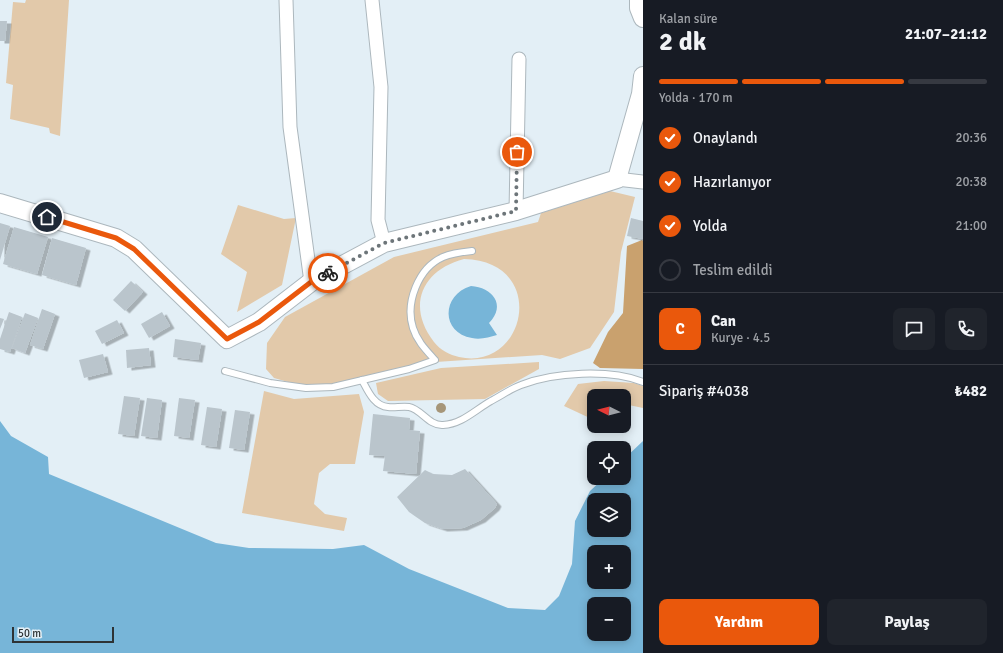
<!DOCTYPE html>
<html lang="tr">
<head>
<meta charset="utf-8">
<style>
  :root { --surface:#171b24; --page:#20242c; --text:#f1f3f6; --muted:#9ea1a6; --line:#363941; --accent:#ea580c }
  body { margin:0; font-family:Signika,sans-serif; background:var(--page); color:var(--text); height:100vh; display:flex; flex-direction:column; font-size:15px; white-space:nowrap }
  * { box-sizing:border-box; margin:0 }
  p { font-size:13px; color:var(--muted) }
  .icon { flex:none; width:22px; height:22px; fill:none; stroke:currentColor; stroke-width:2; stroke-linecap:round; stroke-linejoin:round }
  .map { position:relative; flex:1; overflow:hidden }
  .drawer { display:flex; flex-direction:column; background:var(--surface); width:360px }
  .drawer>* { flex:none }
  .needle { width:26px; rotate:276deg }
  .buttons { position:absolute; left:587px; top:389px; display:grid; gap:8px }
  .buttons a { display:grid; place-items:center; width:44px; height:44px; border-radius:8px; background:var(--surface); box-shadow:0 2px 10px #0003; font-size:20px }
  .scale { position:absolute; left:12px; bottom:10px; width:102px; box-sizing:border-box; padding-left:4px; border:2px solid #2e3335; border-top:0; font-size:11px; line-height:14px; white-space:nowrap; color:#2e3335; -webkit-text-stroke:3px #e3eff6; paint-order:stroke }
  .pin { position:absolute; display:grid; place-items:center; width:34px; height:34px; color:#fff; margin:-17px; border:2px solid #fff; border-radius:50%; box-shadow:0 1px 4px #0007 }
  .courier { position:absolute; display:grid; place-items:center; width:40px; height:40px; margin:-20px; border:3px solid #ea580c; border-radius:50%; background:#fff; color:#222; box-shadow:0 1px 5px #0007 }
  .head em { font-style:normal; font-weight:800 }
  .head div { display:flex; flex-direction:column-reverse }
  .head { display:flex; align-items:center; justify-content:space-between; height:68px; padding:0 16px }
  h1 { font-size:26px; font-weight:800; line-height:30px }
  .bar { display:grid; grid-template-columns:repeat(4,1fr); gap:6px 4px; align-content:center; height:48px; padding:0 16px }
  .bar i { height:5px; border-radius:3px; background:var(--line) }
  .bar .current { background:var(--accent) }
  .bar p { grid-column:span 4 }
  .line { display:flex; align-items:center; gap:10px; padding:0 16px; border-top:1px solid var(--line) }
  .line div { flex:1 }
  .round { display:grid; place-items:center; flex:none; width:42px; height:42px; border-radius:8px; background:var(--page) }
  ol { padding:0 16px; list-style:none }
  li { display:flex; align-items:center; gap:12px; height:44px }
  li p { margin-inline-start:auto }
  li .icon { padding:4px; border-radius:50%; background:var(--accent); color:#fff; stroke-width:4 }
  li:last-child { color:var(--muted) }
  li i { width:22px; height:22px; border:2px solid var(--line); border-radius:50% }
  .primary-button { display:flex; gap:8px; margin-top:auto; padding:8px 16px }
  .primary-button a { flex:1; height:46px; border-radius:8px; background:var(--accent); color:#fff; font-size:16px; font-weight:800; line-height:46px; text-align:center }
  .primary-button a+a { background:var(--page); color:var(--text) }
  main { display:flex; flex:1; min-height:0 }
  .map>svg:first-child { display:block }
  .green { fill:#e2c9aa; fill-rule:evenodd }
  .forest { fill:#c9a16e }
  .water { fill:#77b5d8; fill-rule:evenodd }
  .building { fill:#bac5cc; filter:url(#shadow) }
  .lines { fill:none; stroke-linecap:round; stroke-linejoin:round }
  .lane-casing { stroke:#acb7bd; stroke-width:8 }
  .street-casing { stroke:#acb7bd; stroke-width:15 }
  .secondary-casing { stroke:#acb7bd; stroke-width:20 }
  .lane { stroke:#fff; stroke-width:6 }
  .street { stroke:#fff; stroke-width:13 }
  .secondary { stroke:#fff; stroke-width:18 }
  .tree { fill:#a69679 }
  .done { stroke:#6d7579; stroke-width:4; stroke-dasharray:0 7.2 }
  .route { stroke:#ea580c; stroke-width:5 }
</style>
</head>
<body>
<main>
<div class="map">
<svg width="643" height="653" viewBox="0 0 643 653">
  <defs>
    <filter id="shadow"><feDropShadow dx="4.5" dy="2.5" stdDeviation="0" flood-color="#0004"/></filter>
  </defs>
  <rect width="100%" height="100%" fill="#e3eff6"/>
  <g class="green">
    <polygon points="26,0 69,0 60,136 50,133 49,128 10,119 13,85 6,83 13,2 25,3"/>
    <path d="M 610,191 L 635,197 L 621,252 L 614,312 L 590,348 L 560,359 L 542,355 L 421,363 L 332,384 L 302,386 L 274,378 L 266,369 L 267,343 L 285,317 L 394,257 L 538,222 L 541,213 ZM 464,259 C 549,261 527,372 459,357 C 450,355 440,350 434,342 C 406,306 422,270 464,259 Z"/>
    <polygon points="238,205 284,219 296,218 282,285 237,312 247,272 221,254"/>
    <polygon points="539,362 539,369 485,399 388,401 378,394 376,383 441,368"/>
    <polygon points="604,381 634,383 643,386 643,408 624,404 624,396 594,396 594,420 564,406 578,384"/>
    <polygon points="264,391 294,399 359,394 364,412 355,464 330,464 319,473 314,504 325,514 347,518 344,531 242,513"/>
  </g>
  <polygon class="forest" points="642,240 643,241 643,369 600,368 593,363 608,332 623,313 627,246"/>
  <g class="water">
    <path d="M 471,286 C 492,287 507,305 489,323 L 497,335 C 489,337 481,340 472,338 C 441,333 441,295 471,286 Z"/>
    <path d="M 0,421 L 11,436 L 48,457 L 49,474 L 216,543 L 249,548 L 333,549 L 364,545 L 409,569 L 508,608 L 545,610 L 559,596 L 572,564 L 575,521 L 590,491 L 604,478 L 624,478 L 624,459 L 643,441 L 643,653 L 0,653 ZM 594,500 L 624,500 L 624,530 L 594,530 ZM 594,552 L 624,552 L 624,582 L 594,582 ZM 594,604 L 624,604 L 624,634 L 594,634 Z"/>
  </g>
  <g class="building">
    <polygon points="0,21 7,21 5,41 0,41"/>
    <polygon points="631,218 643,221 643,239 627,236"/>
    <polygon points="0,223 10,226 0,260"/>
    <polygon points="14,227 48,237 37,274 3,264"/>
    <polygon points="52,238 86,248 76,285 42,275"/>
    <polygon points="131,281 143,292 125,311 113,300"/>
    <polygon points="42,309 55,314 43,349 30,345"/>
    <polygon points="9,312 22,317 10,352 0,349 0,339"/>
    <polygon points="162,312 170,326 149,338 141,324"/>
    <polygon points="25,313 38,318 25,353 12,348"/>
    <polygon points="0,318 4,319 0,329"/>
    <polygon points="117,320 124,333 102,344 95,331"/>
    <polygon points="175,339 201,343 198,360 173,357"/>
    <polygon points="149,348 151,365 127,368 126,350"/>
    <polygon points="103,354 108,372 84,378 79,360"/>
    <polygon points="124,396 140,398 134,436 118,434"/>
    <polygon points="147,398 162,400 157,438 141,436"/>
    <polygon points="179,398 195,400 189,438 174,436"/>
    <polygon points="207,407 222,409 216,447 201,445"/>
    <polygon points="235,410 250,412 244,450 229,448"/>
    <polygon points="373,414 410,418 409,430 420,431 416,474 383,471 385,456 369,455"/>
    <polygon points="465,469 497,504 495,508 481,520 463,528 443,529 425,523 409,512 397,497 425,470 433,474 452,475"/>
  </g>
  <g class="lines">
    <g class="lane-casing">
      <g id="lane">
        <path d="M 225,371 L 270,383 L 306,388 L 333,387 L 409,369 L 435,360 C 426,350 417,341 413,328 C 405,303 418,268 443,257 C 452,253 462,252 472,251"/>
        <path d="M 362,380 C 368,391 374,406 388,407 C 394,408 402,406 409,407 C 421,409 429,426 443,425 C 462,424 475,410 491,401 C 501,396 510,389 521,385 C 554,372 610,369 643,382"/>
      </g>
    </g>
    <g class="street-casing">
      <g id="street">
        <polyline points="286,0 290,127 311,282"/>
        <polyline points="372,0 381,87 378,220 384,243"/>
        <polyline points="617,179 643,182"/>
        <polyline points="516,211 519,59"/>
      </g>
    </g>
    <g class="secondary-casing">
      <g id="secondary">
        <polyline points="639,0 639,8 643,18"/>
        <polyline points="0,203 116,238 134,249 227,339 259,322 311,282 384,243 516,211 617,179 641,94 643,76"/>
      </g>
    </g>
    <use href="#lane" class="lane"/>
    <use href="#street" class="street"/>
    <use href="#secondary" class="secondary"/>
  </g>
  <circle class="tree" cx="441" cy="408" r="5"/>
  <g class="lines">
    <polyline class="done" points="328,273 384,243 516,211 517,152"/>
    <polyline class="route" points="47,217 116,238 134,249 227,339 259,322 311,282 328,273"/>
  </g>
</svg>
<div class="buttons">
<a><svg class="needle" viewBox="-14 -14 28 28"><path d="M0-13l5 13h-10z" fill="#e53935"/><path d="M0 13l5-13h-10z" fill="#9ea1a6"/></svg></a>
<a><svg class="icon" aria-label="locate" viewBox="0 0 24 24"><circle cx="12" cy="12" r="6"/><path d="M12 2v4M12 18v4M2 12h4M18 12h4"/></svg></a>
<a><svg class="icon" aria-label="layers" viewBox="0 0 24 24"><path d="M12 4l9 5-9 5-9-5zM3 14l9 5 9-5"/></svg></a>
<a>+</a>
<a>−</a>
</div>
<div class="scale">50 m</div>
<div class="pin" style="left:517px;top:152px;background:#ea580c"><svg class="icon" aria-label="bag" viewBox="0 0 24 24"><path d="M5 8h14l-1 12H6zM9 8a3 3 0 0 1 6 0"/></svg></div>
<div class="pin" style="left:47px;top:217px;background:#1f2937"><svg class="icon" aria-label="home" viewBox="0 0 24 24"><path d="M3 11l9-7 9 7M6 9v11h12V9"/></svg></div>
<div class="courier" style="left:328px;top:273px"><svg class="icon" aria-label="bike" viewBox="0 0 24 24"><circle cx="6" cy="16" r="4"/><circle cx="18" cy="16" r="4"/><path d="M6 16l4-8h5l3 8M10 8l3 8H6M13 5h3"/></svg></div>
</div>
<section class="drawer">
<div class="head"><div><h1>2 dk</h1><p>Kalan süre</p></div><em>21:07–21:12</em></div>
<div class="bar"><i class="current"></i><i class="current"></i><i class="current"></i><i></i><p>Yolda · 170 m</p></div>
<ol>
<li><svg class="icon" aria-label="check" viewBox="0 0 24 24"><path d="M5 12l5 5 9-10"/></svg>Onaylandı<p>20:36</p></li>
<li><svg class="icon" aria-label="check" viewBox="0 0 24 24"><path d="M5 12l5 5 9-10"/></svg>Hazırlanıyor<p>20:38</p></li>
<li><svg class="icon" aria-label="check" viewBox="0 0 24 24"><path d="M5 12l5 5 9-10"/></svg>Yolda<p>21:00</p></li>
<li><i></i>Teslim edildi</li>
</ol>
<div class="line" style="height:72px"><b class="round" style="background:var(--accent);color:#fff">C</b><div><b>Can</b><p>Kurye · 4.5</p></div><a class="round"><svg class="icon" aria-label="chat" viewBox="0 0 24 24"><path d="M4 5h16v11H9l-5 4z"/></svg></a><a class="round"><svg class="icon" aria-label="phone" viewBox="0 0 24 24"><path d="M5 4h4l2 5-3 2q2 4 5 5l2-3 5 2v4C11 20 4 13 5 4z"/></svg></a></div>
<div class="line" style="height:52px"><div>Sipariş #4038</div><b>₺482</b></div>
<div class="primary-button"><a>Yardım</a><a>Paylaş</a></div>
</section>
</main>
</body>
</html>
